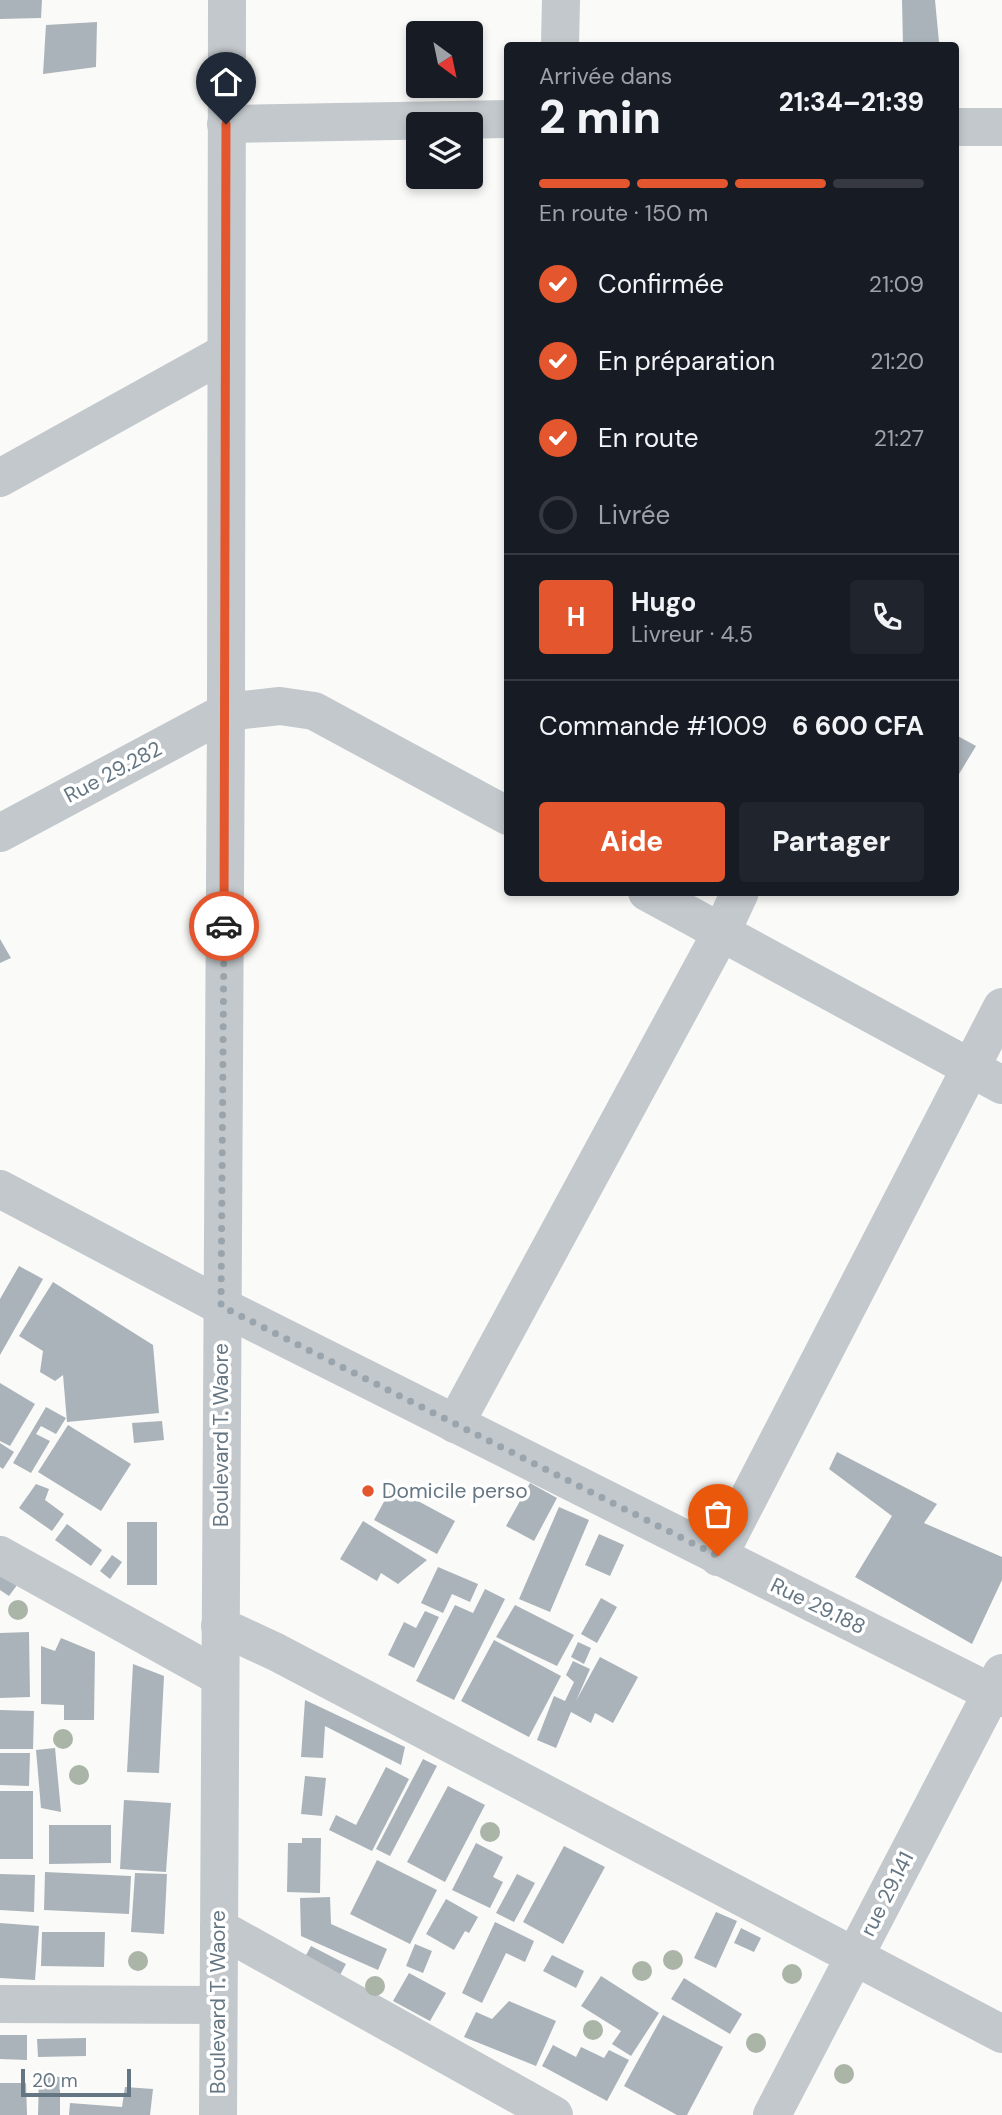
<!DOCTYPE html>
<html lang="fr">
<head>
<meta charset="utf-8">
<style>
  :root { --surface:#171b24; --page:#20242c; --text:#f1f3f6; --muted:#9ea1a6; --line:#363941; --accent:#e4572e }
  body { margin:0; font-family:"DM Sans",sans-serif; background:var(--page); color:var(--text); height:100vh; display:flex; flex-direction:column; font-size:26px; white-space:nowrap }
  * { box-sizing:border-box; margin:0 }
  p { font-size:23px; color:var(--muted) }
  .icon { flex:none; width:38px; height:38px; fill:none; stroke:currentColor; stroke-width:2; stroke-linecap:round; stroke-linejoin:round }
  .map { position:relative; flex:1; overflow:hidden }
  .drawer { position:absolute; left:504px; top:42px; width:455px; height:854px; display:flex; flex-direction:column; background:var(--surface); border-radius:7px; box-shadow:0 4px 10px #0003 }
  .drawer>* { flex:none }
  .needle { width:46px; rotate:147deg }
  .fabs { position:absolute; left:406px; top:21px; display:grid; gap:14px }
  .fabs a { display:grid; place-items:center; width:77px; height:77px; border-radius:7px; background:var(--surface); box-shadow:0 4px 10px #0003; font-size:35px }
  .scale { position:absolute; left:21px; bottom:18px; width:110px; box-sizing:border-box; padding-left:7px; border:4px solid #657683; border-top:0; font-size:19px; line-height:24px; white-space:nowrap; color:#657683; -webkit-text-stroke:5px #fff; paint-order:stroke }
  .pin { position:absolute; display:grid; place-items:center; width:60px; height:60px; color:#fff; margin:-72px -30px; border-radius:50% 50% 50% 0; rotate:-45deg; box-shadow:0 0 7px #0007 }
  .pin .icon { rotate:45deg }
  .courier { position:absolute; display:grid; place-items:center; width:70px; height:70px; margin:-35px; border:5px solid #e4572e; border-radius:50%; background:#fff; color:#222; box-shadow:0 2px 9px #0007 }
  .headline em { font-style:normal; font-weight:800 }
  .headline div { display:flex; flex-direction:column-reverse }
  .headline { display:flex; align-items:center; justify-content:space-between; height:119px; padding:0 35px }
  h1 { font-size:46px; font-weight:800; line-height:52px }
  .bar { display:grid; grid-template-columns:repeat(4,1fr); gap:10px 7px; align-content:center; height:84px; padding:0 35px }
  .bar i { height:9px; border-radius:5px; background:var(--line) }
  .bar .selected { background:var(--accent) }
  .bar p { grid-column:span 4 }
  .line { display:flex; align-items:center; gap:18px; padding:0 35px; border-top:2px solid var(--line) }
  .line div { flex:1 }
  .round { display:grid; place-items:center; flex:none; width:74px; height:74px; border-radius:7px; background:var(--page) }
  ol { padding:0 35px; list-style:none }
  li { display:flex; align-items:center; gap:21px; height:77px }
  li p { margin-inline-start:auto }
  li .icon { padding:7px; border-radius:50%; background:var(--accent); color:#fff; stroke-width:4 }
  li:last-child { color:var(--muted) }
  li i { width:38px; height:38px; border:4px solid var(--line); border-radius:50% }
  .button { display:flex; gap:14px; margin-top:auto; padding:14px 35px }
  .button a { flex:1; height:80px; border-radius:7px; background:var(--accent); color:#fff; font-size:28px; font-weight:800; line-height:80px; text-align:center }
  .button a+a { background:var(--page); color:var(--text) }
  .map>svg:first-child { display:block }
  .building { fill:#aab3b9 }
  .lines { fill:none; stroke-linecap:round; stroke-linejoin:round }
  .minor { stroke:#c3c8cc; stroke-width:38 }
  .tree { fill:#aab4a7 }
  .done { stroke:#99a4ac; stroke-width:7; stroke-dasharray:0 12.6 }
  .route { stroke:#e4572e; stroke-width:9 }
  .poi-dot { fill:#e4572e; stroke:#fff; stroke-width:2.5 }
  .labels { text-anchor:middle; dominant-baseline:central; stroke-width:7; stroke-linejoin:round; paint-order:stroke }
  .street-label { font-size:21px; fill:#657683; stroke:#fff }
  .poi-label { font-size:21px; fill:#657683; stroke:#fff; text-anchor:start }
</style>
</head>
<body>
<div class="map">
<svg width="1002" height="2115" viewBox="0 0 1002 2115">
  <rect width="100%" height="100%" fill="#fafaf8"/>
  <g class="building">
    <polygon points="0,0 42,0 41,18 0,19"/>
    <polygon points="902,0 935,0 939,42 903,46"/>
    <polygon points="97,22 96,67 43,74 46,25"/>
    <polygon points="956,735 976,746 956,779"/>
    <polygon points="0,939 11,958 0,963"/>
    <polygon points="19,1266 43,1279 0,1355 0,1299"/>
    <polygon points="53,1282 153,1345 159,1413 67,1422 63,1375 55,1381 40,1372 43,1351 19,1336"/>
    <polygon points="0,1383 35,1404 10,1446 0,1441"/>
    <polygon points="46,1407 66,1418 56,1434 41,1426 36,1434 50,1441 31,1473 13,1463"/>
    <polygon points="162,1421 164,1440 134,1443 132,1423"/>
    <polygon points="68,1425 131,1464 101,1511 38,1472"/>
    <polygon points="0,1443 14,1452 3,1469 0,1467"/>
    <polygon points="837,1452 937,1504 924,1523 1002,1557 1002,1580 972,1644 855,1577 892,1516 829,1469"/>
    <polygon points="530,1483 557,1498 534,1541 506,1526"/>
    <polygon points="36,1484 49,1489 45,1500 64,1514 52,1531 19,1508"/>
    <polygon points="392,1487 455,1521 437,1554 374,1520"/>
    <polygon points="559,1507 589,1520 550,1612 519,1599"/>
    <polygon points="363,1521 427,1560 398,1584 381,1573 377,1581 340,1559"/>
    <rect x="127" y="1522" width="30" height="63"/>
    <polygon points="67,1524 102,1550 91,1566 55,1540"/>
    <polygon points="599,1534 624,1545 610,1576 585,1565"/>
    <polygon points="112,1555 122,1562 110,1579 100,1571"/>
    <polygon points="438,1567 478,1584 470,1602 452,1594 443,1613 421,1603"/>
    <polygon points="0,1568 20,1581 9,1596 0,1590"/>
    <polygon points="485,1589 505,1599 454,1700 416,1681 455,1605 473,1613"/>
    <polygon points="601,1598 617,1607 597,1643 581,1634"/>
    <polygon points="515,1605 574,1635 557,1666 496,1637"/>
    <polygon points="425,1611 439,1617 414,1668 388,1655 404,1622 416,1628"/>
    <polygon points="29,1632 30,1697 0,1698 0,1633"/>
    <polygon points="61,1638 95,1652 94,1720 64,1720 64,1705 41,1704 41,1646 55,1651"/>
    <polygon points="494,1640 561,1676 529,1737 461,1701"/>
    <polygon points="578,1642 591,1648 584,1664 571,1657"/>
    <polygon points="600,1657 638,1677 613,1723 595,1713 591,1723 571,1712 556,1748 537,1740 554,1696 565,1701 574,1682 566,1675 573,1661 590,1669 576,1701"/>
    <polygon points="133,1664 164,1676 159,1773 127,1772"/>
    <polygon points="305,1700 405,1747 401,1765 325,1726 323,1758 301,1757"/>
    <polygon points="0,1710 34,1711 33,1749 0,1749"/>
    <polygon points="55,1748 61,1812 41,1808 36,1750"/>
    <polygon points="0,1753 30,1753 29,1786 0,1785"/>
    <polygon points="423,1759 437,1766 390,1856 376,1849"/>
    <polygon points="386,1767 409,1779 372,1851 329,1830 336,1815 356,1825"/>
    <polygon points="305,1776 326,1778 322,1816 301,1814"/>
    <polygon points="448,1786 485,1805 445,1882 407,1862"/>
    <rect x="0" y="1791" width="33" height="68"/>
    <polygon points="124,1800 171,1803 166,1872 120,1869"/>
    <polygon points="49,1825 111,1825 111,1863 49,1864"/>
    <polygon points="302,1838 321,1838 320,1893 287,1892 288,1843 302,1843"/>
    <polygon points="476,1843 503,1857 493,1877 503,1882 490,1908 452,1890"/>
    <polygon points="564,1846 605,1867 563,1944 523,1922"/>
    <polygon points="377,1860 437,1890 410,1944 350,1914"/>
    <polygon points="45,1872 131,1876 129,1914 44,1910"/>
    <polygon points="135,1873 167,1874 164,1934 131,1932"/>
    <polygon points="0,1874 35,1875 34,1912 0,1910"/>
    <polygon points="517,1874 535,1883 514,1922 496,1913"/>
    <polygon points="330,1897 331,1924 387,1949 378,1970 301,1936 300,1898"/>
    <polygon points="446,1899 478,1917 469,1933 465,1931 454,1950 426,1934"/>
    <polygon points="716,1912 737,1921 716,1968 694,1958"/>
    <polygon points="495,1922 534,1941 525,1962 506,1953 482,2003 462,1993"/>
    <polygon points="0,1923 39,1926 35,1980 0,1978"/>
    <polygon points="741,1928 761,1938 754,1952 734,1943"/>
    <polygon points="42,1932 105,1932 104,1967 41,1966"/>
    <polygon points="415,1944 432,1951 423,1973 406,1966"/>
    <polygon points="311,1946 346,1964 340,1975 305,1957"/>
    <polygon points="552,1955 584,1971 576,1988 543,1971"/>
    <polygon points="409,1973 446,1993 430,2021 393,2001"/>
    <polygon points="601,1976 659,2013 631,2056 612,2044 621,2031 581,2006"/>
    <polygon points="684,1978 742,2014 730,2034 671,1999"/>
    <polygon points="509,2001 556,2021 536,2066 464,2037 476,2012 492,2019"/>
    <polygon points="663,2015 723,2047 687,2115 677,2115 624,2086"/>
    <polygon points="0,2035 27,2035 27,2060 0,2059"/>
    <polygon points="86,2038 86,2056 38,2057 37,2039"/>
    <polygon points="553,2045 576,2057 581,2047 604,2058 609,2050 629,2060 607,2101 542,2066"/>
    <polygon points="39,2076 60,2077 60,2115 38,2115"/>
    <polygon points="0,2083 26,2083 27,2115 0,2115"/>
    <polygon points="125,2087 153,2089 150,2115 69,2115 70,2103 122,2107"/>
  </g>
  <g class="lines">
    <g class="minor">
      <polyline points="560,46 561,0"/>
      <polyline points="226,124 508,119"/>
      <polyline points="956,127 1002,127"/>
      <polyline points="0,478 225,353"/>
      <polyline points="0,833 226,712 280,706 314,711 508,816"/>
      <polyline points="647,892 1002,1085"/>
      <polyline points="0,1189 221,1306 1002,1698"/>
      <polyline points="455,1424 721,933 740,892"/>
      <polyline points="0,1555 220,1677"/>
      <polyline points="718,1557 1002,1007"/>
      <polyline points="220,1626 276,1652 1002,2034"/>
      <polyline points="219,1928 554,2115"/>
      <polyline points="0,2004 218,2005"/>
      <polyline points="218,2115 226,712 227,0"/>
      <polyline points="772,2115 1002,1673"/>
    </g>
  </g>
  <g class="tree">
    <circle cx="18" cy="1610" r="10"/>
    <circle cx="63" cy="1739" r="10"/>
    <circle cx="79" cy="1775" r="10"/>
    <circle cx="490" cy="1832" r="10"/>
    <circle cx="673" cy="1960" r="10"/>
    <circle cx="138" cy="1961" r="10"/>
    <circle cx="642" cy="1971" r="10"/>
    <circle cx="792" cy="1974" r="10"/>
    <circle cx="375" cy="1986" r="10"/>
    <circle cx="593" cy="2030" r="10"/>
    <circle cx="756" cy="2043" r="10"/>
    <circle cx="844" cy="2074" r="10"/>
  </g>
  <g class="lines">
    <polyline class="done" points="224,926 221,1306 718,1556"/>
    <polyline class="route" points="224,926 226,124"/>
  </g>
  <circle class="poi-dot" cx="368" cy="1491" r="7"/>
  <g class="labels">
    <g class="street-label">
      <text transform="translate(113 772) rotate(-28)">Rue 29.282</text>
      <text transform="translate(221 1435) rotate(-90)">Boulevard T. Waore</text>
      <text transform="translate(818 1606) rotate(26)">Rue 29.188</text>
      <text transform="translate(887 1894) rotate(-63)">rue 29.141</text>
      <text transform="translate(218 2002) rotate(-90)">Boulevard T. Waore</text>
    </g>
    <g class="poi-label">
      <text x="382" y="1491">Domicile perso</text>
    </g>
  </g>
</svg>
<div class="fabs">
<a><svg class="needle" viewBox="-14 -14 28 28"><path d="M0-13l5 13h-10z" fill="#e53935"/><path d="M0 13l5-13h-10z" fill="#9ea1a6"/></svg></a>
<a><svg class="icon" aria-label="layers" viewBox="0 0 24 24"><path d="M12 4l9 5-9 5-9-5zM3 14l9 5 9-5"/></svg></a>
</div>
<div class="scale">20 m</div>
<div class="pin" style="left:718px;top:1556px;background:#ea580c"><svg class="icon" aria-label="bag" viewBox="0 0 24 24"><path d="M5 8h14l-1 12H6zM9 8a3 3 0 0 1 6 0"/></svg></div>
<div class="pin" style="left:226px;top:124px;background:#1f2937"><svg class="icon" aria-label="home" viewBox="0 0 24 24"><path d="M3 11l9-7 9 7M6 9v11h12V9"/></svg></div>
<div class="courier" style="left:224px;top:926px"><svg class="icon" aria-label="car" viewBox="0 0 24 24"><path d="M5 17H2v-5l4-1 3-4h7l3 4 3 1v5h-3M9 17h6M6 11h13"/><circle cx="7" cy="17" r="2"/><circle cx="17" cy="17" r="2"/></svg></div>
<section class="drawer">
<div class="headline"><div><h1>2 min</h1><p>Arrivée dans</p></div><em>21:34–21:39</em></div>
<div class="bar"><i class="selected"></i><i class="selected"></i><i class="selected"></i><i></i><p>En route · 150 m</p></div>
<ol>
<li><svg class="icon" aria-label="check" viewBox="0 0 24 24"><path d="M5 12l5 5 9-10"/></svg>Confirmée<p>21:09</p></li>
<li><svg class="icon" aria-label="check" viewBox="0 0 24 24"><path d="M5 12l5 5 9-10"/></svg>En préparation<p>21:20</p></li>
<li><svg class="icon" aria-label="check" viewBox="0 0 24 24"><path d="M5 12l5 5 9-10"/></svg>En route<p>21:27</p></li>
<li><i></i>Livrée</li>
</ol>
<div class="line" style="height:126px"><b class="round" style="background:var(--accent);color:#fff">H</b><div><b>Hugo</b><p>Livreur · 4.5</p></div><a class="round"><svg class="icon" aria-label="phone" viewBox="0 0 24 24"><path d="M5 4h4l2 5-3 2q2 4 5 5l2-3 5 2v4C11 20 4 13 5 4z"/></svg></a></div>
<div class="line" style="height:91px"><div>Commande #1009</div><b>6 600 CFA</b></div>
<div class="button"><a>Aide</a><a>Partager</a></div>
</section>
</div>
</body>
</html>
